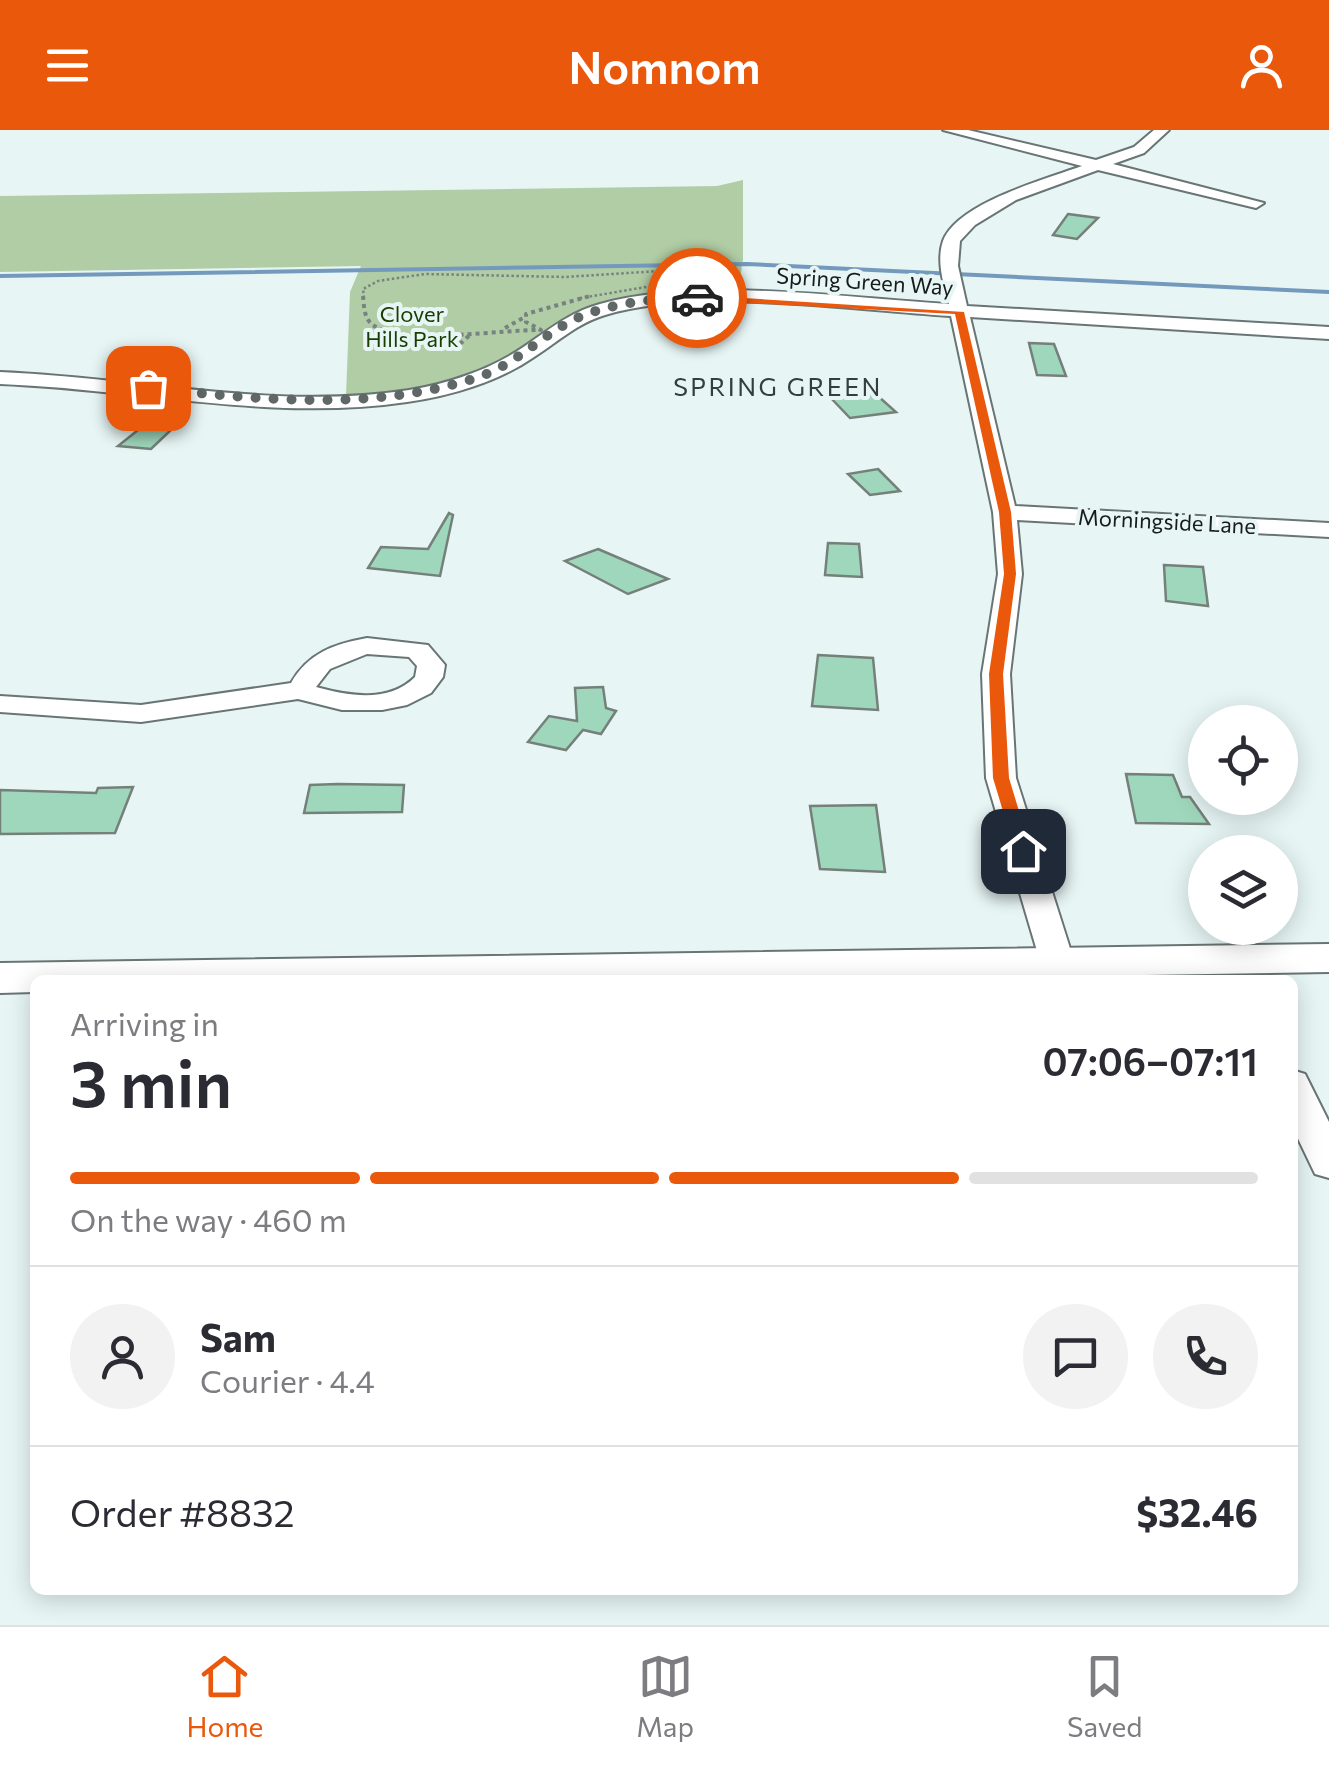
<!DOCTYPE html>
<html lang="en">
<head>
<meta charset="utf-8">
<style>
  :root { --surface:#fff; --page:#f2f2f3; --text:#2b2b33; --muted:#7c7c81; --line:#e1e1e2; --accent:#ea580c }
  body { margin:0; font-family:Commissioner,sans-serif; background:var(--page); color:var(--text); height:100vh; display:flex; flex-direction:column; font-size:38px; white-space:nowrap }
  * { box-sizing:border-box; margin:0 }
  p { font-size:32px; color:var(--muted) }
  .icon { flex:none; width:55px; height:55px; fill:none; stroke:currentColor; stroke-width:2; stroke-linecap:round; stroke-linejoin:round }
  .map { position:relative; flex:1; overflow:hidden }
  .drawer { position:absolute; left:30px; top:845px; width:1268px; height:620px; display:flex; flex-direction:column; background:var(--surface); border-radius:15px; box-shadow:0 5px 25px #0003 }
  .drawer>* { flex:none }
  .buttons { position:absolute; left:1188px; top:575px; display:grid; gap:20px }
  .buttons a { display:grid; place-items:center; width:110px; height:110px; border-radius:50%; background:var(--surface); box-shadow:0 5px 25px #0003; font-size:50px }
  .pin { position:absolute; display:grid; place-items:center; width:85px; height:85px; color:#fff; margin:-42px; border-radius:20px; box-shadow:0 5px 15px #0006 }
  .courier { position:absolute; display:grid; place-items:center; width:100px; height:100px; margin:-50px; border:8px solid #ea580c; border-radius:50%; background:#fff; color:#222; box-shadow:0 2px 12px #0007 }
  .head em { font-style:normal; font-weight:600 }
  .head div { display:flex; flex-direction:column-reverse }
  .head { display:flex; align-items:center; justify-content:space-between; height:170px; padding:0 40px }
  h1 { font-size:65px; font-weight:600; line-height:75px }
  .bar { display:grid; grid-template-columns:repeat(4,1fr); gap:15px 10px; align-content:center; height:120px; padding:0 40px }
  .bar i { height:12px; border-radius:8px; background:var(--line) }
  .bar .selected { background:var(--accent) }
  .bar p { grid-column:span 4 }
  .line { display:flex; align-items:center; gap:25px; padding:0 40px; border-top:2px solid var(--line) }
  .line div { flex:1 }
  .round { display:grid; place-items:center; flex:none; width:105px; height:105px; border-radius:52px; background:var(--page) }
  header { display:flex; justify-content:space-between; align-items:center; height:130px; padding:0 40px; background:var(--accent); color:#fff; font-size:45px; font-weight:600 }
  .tab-bar { display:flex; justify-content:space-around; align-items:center; height:140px; border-top:2px solid var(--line); background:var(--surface); font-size:28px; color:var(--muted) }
  .tab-bar a { display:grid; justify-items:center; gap:5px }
  .tab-bar .selected { color:var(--accent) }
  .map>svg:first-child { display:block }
  .green { fill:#b1cda5 }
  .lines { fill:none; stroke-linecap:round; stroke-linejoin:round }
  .stream { stroke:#7399bd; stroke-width:4 }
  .building { fill:#9fd7bc; stroke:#75807a; stroke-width:2.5 }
  .minor-casing { stroke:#687574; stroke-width:4 }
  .tertiary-casing { stroke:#687574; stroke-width:4 }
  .path-far1 { stroke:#788281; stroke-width:2.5; stroke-dasharray:2.5 2.5; stroke-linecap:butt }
  .path { stroke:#788281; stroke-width:4; stroke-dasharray:4 4; stroke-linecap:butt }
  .minor { fill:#fff; fill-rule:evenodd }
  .tertiary { fill:#fff; fill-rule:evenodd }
  .route { fill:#ea580c }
  .done { stroke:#5f6867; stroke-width:10; stroke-dasharray:0 18 }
  .labels { text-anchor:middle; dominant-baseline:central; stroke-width:8; stroke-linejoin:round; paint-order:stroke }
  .far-street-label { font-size:22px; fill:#161b1b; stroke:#e7f6f5 }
  .far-park-label { font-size:22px; fill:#173d00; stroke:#e7f6f5 }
  .far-neighbourhood-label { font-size:25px; letter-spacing:2.5px; fill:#323f3e; stroke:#e7f6f5 }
</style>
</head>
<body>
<header><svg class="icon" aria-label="menu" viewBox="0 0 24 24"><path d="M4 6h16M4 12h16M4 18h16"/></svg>Nomnom<svg class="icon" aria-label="person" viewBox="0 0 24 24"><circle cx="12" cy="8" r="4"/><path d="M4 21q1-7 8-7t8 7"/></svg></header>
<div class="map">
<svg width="1329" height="1495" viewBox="0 0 1329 1495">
  <rect width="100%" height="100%" fill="#e7f6f5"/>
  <path class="green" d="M 743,50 L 743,129 L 738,162 C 687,163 635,163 586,180 C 553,191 531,214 501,230 C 453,255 399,261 346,266 L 350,162 L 361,136 L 0,142 L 0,66 L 717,56 Z"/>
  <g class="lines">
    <polyline class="stream" points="0,146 747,134 1329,162"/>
  </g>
  <g class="building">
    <polygon points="1068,84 1098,88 1077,109 1053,105"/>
    <polygon points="1029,213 1054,214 1066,246 1037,245"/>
    <polygon points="870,259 896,282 850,288 828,265"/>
    <polygon points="143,296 172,299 151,319 118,316"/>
    <polygon points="878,339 900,361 870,365 848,344"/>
    <polygon points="449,383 453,385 440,446 368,438 381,417 428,419"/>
    <polygon points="828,413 859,414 862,447 825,445"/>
    <polygon points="598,419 668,449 628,464 565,431"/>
    <polygon points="1164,435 1203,437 1208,476 1166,471"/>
    <polygon points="818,525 873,528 878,580 812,576"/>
    <polygon points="603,557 606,578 616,581 601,604 583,600 566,620 528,612 549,586 577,591 575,558"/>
    <polygon points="1126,644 1173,645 1182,667 1190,667 1209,694 1136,693"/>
    <polygon points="338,654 404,655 402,682 304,683 310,655"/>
    <polygon points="133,657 115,703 0,704 0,660 96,663 98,658"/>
    <polygon points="876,675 885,742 820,739 810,676"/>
  </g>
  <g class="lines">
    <g class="minor-casing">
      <g id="minor">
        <path d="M 943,0 L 968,0 L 1096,30 L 1134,17 L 1154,0 L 1169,0 L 1144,23 L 1113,34 L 1264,73 L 1256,78 L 1098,40 L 1016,70 L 975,95 L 960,111 L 958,136 L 967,176 L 1329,197 L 1329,209 L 970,187 L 1015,376 L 1329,393 L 1329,407 L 1017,390 L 1022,444 L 1010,544 L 1016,648 L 1074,831 L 1069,839 L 1057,843 L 1045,839 L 1040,831 L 986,648 L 982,544 L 998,444 L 993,382 L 951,186 C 854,180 695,157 605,185 C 576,194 559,211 534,227 C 498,252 450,266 407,272 C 272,292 135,259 0,254 L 0,242 C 136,247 273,281 409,260 C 447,254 489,240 522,218 C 549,200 568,183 600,174 C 702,146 843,168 949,174 C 944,155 936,132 943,111 C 957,73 1046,49 1082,36 Z"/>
        <path d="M 367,508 L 428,515 L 445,535 L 443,547 L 431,563 L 407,575 L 382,580 L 342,580 L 298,569 L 141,592 L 0,582 L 0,566 L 141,575 L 291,553 C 308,523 334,514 367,508 ZM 367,524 L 409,527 L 417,536 L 415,547 C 389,573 349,566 316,557 L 330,539 Z"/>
        <polygon points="1292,940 1305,944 1329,992 1329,1048 1315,1044 1292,996"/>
      </g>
    </g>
    <g class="tertiary-casing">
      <polygon id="tertiary" points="1329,814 1329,842 820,850 35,850 35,862 0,863 0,833"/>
    </g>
    <polyline class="path-far1" points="364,168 363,159 378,151 425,144 565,147 675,140 695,141 705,147 581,168"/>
    <g class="path">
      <path d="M 363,166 C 364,176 364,189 373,195 C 401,216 504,199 541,200 L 526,192 L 526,184 L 590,166"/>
      <polyline points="505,198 523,188"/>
      <polyline points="444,216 461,213 470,205"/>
    </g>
    <use href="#minor" class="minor"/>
    <use href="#tertiary" class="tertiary"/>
  </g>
  <polygon class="route" points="697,165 964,182 1011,382 1016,444 1003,544 1009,648 1031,721 1029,725 1015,721 993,648 989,544 1004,444 999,382 955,184 694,170"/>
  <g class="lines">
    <path class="done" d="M 148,258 C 258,269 365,282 473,249 C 511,237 532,214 564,195 C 600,173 656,168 697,168"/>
  </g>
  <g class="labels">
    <g class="far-street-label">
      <text transform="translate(865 151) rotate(4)">Spring Green Way</text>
      <text transform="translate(1167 391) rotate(3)">Morningside Lane</text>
    </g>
    <g class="far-park-label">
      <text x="412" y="183">Clover<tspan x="412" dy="25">Hills Park</tspan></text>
    </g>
    <g class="far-neighbourhood-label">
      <text x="778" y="256">SPRING GREEN</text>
    </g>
  </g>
</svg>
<div class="buttons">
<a><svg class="icon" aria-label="locate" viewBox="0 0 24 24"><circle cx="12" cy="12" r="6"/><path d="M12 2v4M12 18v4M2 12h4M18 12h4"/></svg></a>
<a><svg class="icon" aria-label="layers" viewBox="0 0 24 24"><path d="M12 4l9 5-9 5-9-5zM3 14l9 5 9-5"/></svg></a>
</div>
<div class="pin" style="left:148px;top:258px;background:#ea580c"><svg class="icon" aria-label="bag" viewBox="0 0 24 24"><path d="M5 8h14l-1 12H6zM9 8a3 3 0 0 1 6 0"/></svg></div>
<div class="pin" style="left:1023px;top:721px;background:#1f2937"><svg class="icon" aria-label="home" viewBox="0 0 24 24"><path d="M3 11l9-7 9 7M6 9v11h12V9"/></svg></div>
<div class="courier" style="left:697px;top:168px"><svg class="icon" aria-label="car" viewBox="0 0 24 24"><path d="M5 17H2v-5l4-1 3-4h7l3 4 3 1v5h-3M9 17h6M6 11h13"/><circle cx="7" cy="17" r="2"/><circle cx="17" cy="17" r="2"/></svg></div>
<section class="drawer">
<div class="head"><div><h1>3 min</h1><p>Arriving in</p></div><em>07:06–07:11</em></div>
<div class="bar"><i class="selected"></i><i class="selected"></i><i class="selected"></i><i></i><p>On the way · 460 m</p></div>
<div class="line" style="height:180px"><a class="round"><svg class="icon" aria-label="person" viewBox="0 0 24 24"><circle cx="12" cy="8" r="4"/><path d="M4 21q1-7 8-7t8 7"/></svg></a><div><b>Sam</b><p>Courier · 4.4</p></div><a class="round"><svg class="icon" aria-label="chat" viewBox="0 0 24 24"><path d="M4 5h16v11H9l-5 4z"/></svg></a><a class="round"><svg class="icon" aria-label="phone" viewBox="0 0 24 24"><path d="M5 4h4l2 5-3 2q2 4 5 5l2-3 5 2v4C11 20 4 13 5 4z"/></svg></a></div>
<div class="line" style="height:130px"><div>Order #8832</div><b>$32.46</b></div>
</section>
</div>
<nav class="tab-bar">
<a class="selected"><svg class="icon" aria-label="home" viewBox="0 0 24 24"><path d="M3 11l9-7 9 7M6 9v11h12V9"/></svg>Home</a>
<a><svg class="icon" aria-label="map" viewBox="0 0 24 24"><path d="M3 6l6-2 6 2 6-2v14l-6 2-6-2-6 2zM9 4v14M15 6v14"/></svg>Map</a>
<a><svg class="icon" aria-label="saved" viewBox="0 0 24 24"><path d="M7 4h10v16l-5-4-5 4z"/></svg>Saved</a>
</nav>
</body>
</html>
